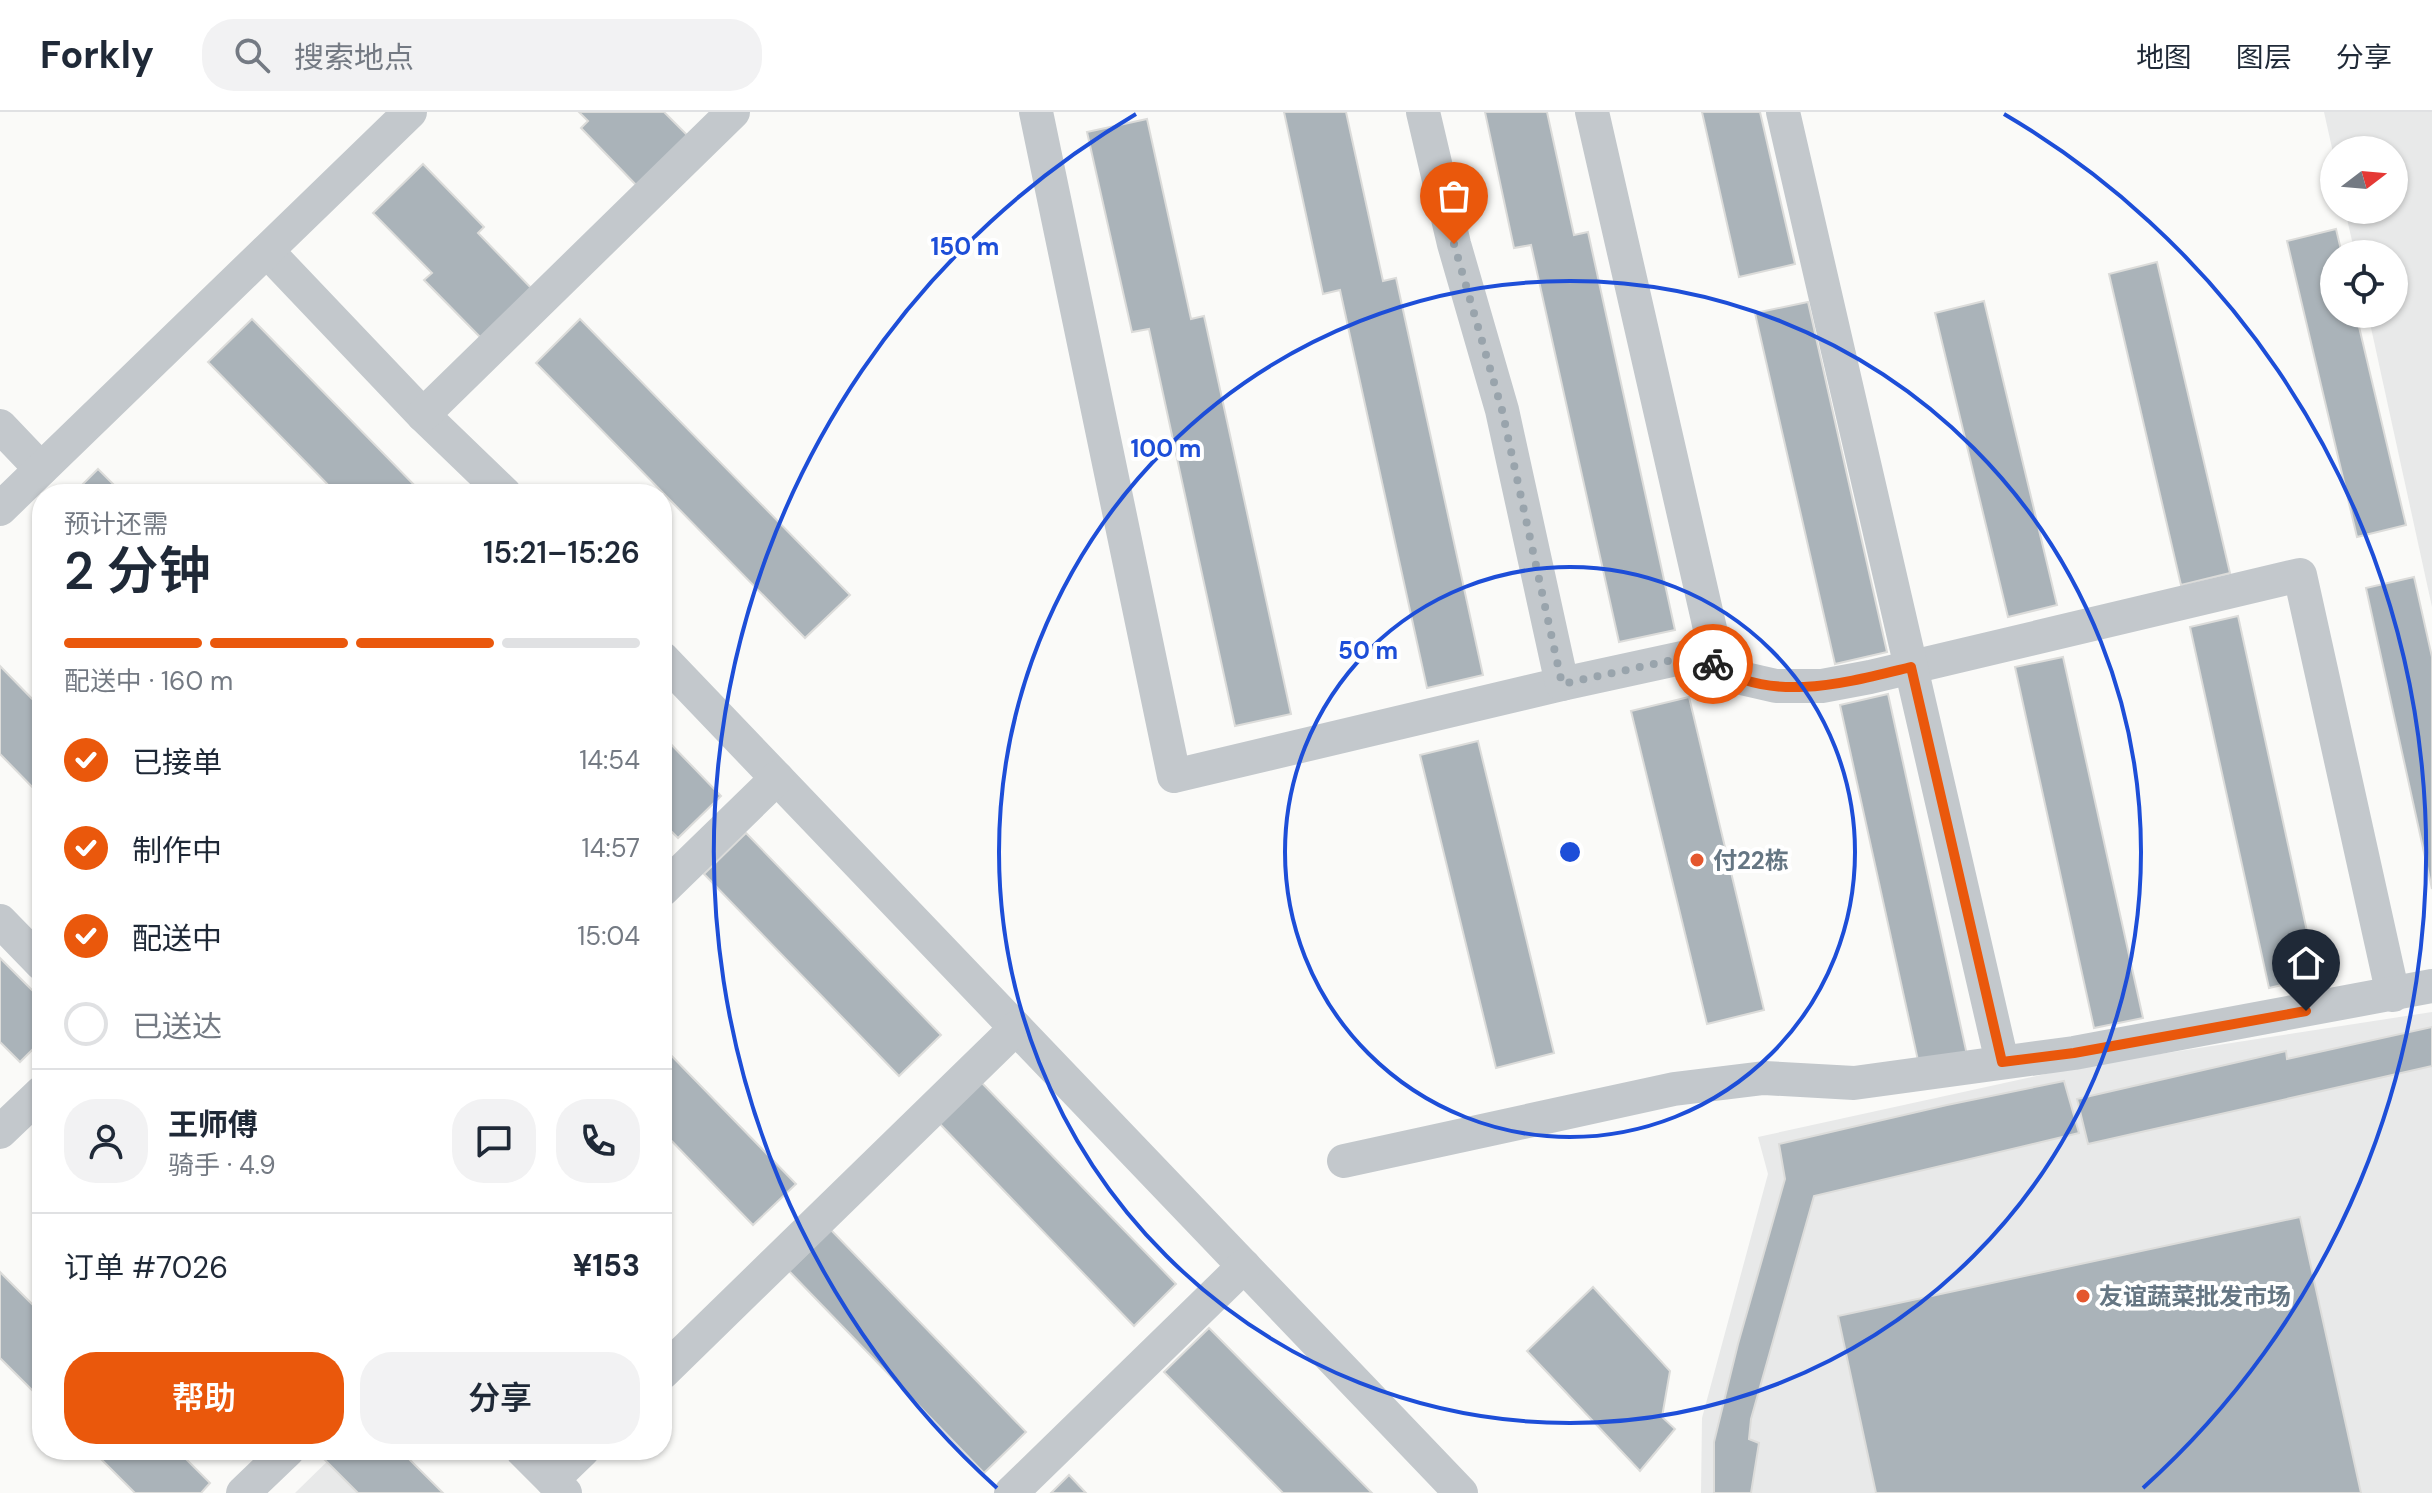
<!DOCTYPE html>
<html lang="zh">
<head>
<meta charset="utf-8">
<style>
  :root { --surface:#fff; --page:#f2f2f3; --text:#1f2937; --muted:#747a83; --line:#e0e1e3; --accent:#ea580c }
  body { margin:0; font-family:"DM Sans","Noto Sans SC",sans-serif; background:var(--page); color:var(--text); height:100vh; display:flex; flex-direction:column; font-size:30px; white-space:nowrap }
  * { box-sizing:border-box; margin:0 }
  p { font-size:26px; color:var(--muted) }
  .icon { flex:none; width:44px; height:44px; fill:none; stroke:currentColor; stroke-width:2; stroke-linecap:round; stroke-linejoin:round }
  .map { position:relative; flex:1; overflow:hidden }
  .sheet { position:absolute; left:32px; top:372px; width:640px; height:976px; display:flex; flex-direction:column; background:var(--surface); border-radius:32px; box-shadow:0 2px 6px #0004 }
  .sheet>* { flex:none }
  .needle { width:52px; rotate:74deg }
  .tools { position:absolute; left:2320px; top:24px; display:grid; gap:16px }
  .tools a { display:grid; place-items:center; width:88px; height:88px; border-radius:50%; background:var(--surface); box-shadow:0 2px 6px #0004; font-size:40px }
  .pin { position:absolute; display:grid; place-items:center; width:68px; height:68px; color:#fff; margin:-82px -34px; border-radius:50% 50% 50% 0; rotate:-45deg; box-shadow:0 0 8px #0007 }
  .pin .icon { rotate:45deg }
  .courier { position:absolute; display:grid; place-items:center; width:80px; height:80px; margin:-40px; border:6px solid #ea580c; border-radius:50%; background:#fff; color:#222; box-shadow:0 2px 10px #0007 }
  .head em { font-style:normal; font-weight:600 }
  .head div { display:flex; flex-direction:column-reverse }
  .head { display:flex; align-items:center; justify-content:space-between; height:136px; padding:0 32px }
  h1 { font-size:52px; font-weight:600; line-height:60px }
  .bar { display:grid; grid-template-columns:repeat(4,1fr); gap:12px 8px; align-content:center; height:96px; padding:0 32px }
  .bar i { height:10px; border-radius:6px; background:var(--line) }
  .bar .active { background:var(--accent) }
  .bar p { grid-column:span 4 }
  .line { display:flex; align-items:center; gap:20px; padding:0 32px; border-top:2px solid var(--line) }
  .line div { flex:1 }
  .round { display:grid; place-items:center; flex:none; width:84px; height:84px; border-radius:32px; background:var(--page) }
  ol { padding:0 32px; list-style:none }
  li { display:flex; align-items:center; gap:24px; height:88px }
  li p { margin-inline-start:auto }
  li .icon { padding:8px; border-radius:50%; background:var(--accent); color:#fff; stroke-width:4 }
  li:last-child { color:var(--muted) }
  li i { width:44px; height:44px; border:4px solid var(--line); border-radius:50% }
  .action { display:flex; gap:16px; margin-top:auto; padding:16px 32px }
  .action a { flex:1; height:92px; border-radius:32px; background:var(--accent); color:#fff; font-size:32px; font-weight:600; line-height:92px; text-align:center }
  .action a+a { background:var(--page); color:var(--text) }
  header { display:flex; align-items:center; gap:48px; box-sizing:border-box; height:112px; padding:0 40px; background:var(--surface); border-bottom:2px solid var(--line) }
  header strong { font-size:38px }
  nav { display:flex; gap:44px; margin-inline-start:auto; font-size:28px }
  .search { width:560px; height:72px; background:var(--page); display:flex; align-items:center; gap:20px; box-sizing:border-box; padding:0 28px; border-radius:32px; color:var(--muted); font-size:30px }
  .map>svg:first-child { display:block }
  .built { fill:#e8e9e9 }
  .building { fill:#aab3b9; stroke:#dcdcda; stroke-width:2 }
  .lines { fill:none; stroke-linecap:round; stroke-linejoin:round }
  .street { stroke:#c3c8cc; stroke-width:34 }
  .done { stroke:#99a4ac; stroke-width:8; stroke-dasharray:0 14.4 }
  .route { stroke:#ea580c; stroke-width:10 }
  .ring { fill:none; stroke:#1d4ed8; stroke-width:4 }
  .poi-dot { fill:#e4572e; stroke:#fff; stroke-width:3 }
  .labels { text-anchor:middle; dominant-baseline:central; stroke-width:8; stroke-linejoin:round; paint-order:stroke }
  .poi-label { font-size:24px; font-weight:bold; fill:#657683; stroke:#fff; text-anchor:start }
  .centre { fill:#1d4ed8; stroke:#fff; stroke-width:4 }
  .ring-label { font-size:24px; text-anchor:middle; font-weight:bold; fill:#1d4ed8; stroke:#fff; stroke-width:8; stroke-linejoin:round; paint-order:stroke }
</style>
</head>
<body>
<header>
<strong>Forkly</strong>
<div class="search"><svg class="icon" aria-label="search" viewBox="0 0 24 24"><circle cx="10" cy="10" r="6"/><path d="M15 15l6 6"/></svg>搜索地点</div>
<nav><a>地图</a><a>图层</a><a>分享</a></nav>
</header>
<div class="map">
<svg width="2432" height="1381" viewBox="0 0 2432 1381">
  <rect width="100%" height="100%" fill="#fafaf8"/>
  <g class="built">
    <polygon points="2324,0 2432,0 2432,495 2368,202 2394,202 2394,142 2355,142 2345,98 2394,98 2394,38 2334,38 2334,45"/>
    <polygon points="2432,900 2432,1381 1701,1381 1702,1306 1768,1062 1758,1025 2082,954"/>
    <polygon points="339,1338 415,1381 295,1381"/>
  </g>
  <g class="building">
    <polygon points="579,0 664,0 691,27 640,77 581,16 588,9"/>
    <polygon points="1284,0 1346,0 1383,169 1396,166 1483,563 1427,576 1340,178 1323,182"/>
    <polygon points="1485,0 1547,0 1574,123 1588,120 1675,518 1619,530 1531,133 1514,136"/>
    <polygon points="1702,0 1760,0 1795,152 1739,165"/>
    <polygon points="1147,7 1191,207 1204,204 1291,602 1235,614 1149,217 1132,220 1087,20"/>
    <polygon points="423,52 484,115 478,121 534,179 484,229 424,168 432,161 373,101"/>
    <polygon points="2336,117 2342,142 2334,142 2334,202 2356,202 2406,413 2357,425 2287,129"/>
    <polygon points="2157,150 2230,461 2181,473 2109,162"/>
    <polygon points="1984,189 2057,493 2008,505 1935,201"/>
    <polygon points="1808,190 1887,540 1835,552 1755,201"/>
    <polygon points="252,207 423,382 337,382 208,250"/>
    <polygon points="580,207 850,483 805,526 536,251"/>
    <polygon points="98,357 123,382 73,382"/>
    <polygon points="2414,465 2432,545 2432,777 2366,476"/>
    <polygon points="2238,504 2317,865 2269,876 2190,515"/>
    <polygon points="2063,545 2143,906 2094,916 2015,555"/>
    <polygon points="0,554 42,597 42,685 0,642"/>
    <polygon points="1888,582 1967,943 1919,953 1840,593"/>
    <polygon points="1689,585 1764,898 1707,912 1631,599"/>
    <polygon points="662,623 721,684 678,726 662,710"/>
    <polygon points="1478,629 1554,941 1496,956 1420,643"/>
    <polygon points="746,721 941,923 899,964 704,762"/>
    <polygon points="0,846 42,888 42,928 20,950 0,930"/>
    <polygon points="2432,915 2432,954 2088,1032 2077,987 2286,939 2287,947"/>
    <polygon points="662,934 796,1072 753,1113 662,1019"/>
    <polygon points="2064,969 2079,1021 1814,1084 1751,1307 1749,1327 1759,1331 1751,1381 1714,1381 1714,1330 1738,1232 1785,1067 1779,1032 1947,993"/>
    <polygon points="981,970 1176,1172 1134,1214 939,1011"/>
    <polygon points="2300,1105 2361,1381 1876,1381 1838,1204"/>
    <polygon points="831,1118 1026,1320 984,1361 789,1159"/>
    <polygon points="0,1160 42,1202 42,1288 0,1246"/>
    <polygon points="1593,1175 1670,1259 1662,1305 1675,1317 1640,1359 1527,1239"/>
    <polygon points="1209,1216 1372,1381 1283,1381 1164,1260"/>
    <polygon points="92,1338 177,1338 210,1371 201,1381 135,1381"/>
    <polygon points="331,1338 400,1338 443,1381 358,1381 323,1346"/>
    <polygon points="1069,1363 1086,1381 1051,1381"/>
  </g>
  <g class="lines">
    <g class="street">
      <polyline points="1036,0 1174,664 1562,572 1700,542 1728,563 1776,574 1822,574 1870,565 2300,463 2393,883"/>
      <polyline points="1423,0 1454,132 1502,298 1562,572"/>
      <polyline points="1592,0 1711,521 1700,542"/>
      <polyline points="1783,0 2002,950"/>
      <polyline points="267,139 423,303 505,382"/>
      <polyline points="423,303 733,0"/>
      <polyline points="0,314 41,357"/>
      <polyline points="0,397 410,0"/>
      <polyline points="662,546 1461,1381"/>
      <polyline points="662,778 777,666"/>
      <polyline points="0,809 42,852"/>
      <polyline points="0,1020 42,980"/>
      <polyline points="1344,1049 1674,977 1764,966 1854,971 2074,941 2432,874"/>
      <polyline points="662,1261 1016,916"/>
      <polyline points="522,1338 565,1381"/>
      <polyline points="552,1368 583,1338"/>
      <polyline points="243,1381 288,1338"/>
      <polyline points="1011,1381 1244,1154"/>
    </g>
  </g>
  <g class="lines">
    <polyline class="done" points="1454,132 1502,298 1562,572 1700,542 1713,552"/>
    <path class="route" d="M 1713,552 C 1770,593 1849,570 1911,555 L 2002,950 L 2074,941 L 2306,899"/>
  </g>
  <g class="ring">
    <circle cx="1570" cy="740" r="285"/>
    <circle cx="1570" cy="740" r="571"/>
    <path d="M997 1376A856 856 0 0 1 1136 2M2004 2A856 856 0 0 1 2143 1376"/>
  </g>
  <g class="poi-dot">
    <circle cx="1697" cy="748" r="8"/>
    <circle cx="2083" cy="1184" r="8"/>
  </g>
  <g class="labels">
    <g class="poi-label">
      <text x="1713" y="748">付22栋</text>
      <text x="2099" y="1184">友谊蔬菜批发市场</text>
    </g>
  </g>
  <circle cx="1570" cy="740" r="12" class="centre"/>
  <g class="ring-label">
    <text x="965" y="143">150 m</text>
    <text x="1166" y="345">100 m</text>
    <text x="1368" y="547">50 m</text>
  </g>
</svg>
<div class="tools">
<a><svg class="needle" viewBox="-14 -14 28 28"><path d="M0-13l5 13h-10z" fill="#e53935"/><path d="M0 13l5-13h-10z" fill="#747a83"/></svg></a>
<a><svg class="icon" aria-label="locate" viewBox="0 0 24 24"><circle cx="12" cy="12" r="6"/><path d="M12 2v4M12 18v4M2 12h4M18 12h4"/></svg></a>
</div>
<div class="pin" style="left:1454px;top:132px;background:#ea580c"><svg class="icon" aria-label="bag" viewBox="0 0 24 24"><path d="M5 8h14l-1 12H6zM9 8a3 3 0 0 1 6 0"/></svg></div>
<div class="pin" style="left:2306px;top:899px;background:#1f2937"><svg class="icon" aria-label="home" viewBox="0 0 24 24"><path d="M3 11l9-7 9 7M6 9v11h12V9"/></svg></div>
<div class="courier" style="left:1713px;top:552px"><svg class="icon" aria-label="bike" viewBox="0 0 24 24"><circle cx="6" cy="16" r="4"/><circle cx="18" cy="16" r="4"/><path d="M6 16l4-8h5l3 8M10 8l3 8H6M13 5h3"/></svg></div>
<section class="sheet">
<div class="head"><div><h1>2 分钟</h1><p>预计还需</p></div><em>15:21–15:26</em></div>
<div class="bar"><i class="active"></i><i class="active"></i><i class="active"></i><i></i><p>配送中 · 160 m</p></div>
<ol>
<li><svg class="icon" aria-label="check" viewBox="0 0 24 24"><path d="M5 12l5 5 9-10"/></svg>已接单<p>14:54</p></li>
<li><svg class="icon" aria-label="check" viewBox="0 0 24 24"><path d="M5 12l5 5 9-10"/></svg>制作中<p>14:57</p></li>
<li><svg class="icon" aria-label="check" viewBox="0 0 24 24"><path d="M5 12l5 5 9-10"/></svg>配送中<p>15:04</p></li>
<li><i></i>已送达</li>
</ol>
<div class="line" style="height:144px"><a class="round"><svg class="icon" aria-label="person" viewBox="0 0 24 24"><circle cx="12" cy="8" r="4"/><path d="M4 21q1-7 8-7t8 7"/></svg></a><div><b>王师傅</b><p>骑手 · 4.9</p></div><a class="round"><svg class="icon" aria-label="chat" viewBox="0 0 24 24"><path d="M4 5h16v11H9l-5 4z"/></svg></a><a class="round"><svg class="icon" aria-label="phone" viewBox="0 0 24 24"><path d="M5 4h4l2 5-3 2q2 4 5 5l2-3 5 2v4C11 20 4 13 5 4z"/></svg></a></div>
<div class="line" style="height:104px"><div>订单 #7026</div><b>¥153</b></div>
<div class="action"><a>帮助</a><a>分享</a></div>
</section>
</div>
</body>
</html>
